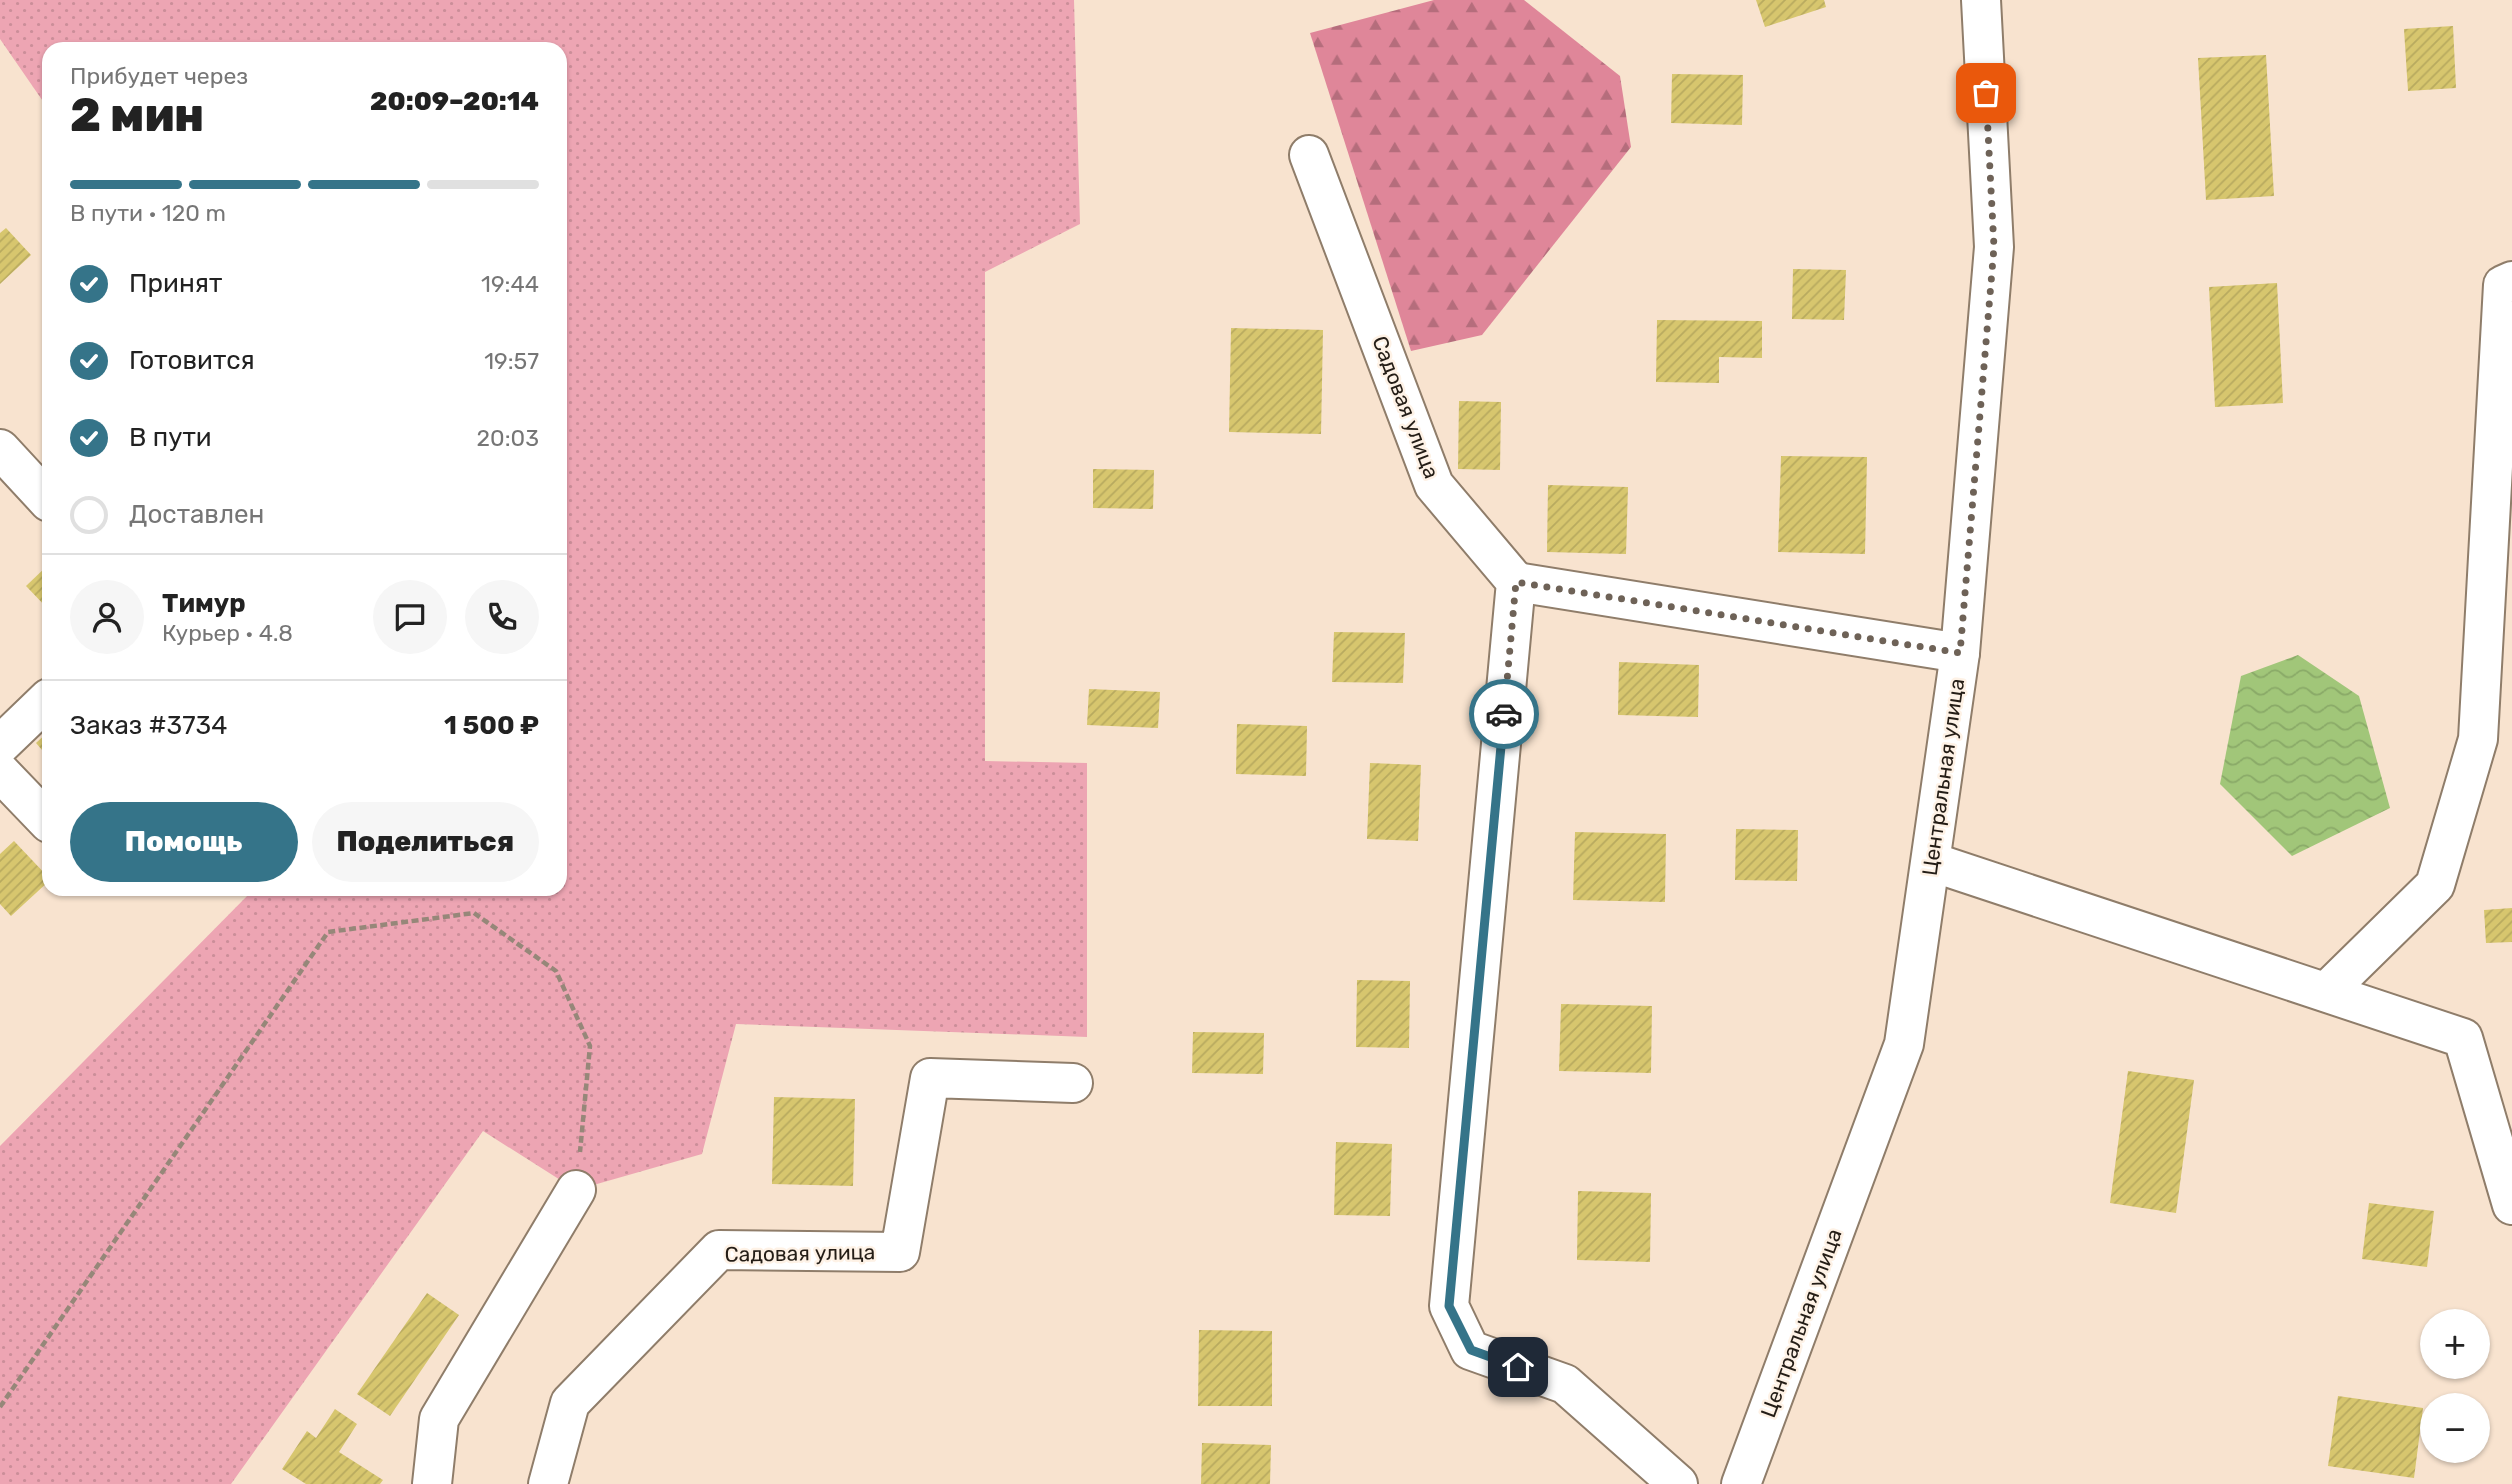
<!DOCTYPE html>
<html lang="ru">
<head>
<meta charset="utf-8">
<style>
  :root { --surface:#fff; --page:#f6f6f6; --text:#222; --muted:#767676; --line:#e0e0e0; --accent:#357489 }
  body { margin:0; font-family:Rubik,sans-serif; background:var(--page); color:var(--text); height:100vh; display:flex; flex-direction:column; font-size:26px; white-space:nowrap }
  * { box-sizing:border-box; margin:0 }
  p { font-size:23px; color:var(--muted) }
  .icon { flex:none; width:38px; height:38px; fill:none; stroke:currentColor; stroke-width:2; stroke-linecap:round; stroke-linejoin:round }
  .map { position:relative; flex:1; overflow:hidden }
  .panel { position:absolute; left:42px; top:42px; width:525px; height:854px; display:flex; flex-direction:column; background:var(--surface); border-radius:21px; box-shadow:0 2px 5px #0004 }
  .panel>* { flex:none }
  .buttons { position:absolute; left:2420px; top:1309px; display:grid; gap:14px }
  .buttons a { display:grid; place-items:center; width:70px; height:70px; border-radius:50%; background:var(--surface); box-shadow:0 2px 5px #0004; font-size:35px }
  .pin { position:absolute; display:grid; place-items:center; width:60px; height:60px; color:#fff; margin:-30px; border-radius:14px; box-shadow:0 4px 10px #0006 }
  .courier { position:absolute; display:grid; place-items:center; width:70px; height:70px; margin:-35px; border:5px solid #357489; border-radius:50%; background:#fff; color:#222; box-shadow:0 2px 9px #0007 }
  .summary em { font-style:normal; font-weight:800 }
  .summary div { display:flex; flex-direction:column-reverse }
  .summary { display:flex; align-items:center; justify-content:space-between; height:119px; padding:0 28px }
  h1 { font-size:46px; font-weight:800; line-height:52px }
  .bar { display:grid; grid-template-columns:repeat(4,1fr); gap:10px 7px; align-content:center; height:84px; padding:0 28px }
  .bar i { height:9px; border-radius:5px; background:var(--line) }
  .bar .on { background:var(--accent) }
  .bar p { grid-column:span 4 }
  .line { display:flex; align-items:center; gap:18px; padding:0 28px; border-top:2px solid var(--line) }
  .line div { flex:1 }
  .round { display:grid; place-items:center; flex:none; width:74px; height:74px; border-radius:37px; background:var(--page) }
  ol { padding:0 28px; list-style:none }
  li { display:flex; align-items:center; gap:21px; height:77px }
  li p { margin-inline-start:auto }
  li .icon { padding:7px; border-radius:50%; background:var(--accent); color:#fff; stroke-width:4 }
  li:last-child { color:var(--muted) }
  li i { width:38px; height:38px; border:4px solid var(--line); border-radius:50% }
  .action { display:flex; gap:14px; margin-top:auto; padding:14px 28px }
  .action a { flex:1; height:80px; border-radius:42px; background:var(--accent); color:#fff; font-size:28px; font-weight:800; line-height:80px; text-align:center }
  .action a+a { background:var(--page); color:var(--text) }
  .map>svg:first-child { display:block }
  .grass { fill:url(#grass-dots) }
  .forest { fill:url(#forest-firs) }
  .water { fill:url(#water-waves) }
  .building { fill:url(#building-hatch) }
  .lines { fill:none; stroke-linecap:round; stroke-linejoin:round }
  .minor-casing { stroke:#8f7d6a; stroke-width:42 }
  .path { stroke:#968779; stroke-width:4.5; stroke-dasharray:7 3.5; stroke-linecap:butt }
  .minor { stroke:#fff; stroke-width:38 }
  .done { stroke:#6e6257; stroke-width:7; stroke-dasharray:0 12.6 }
  .route { stroke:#357489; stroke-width:9 }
  .labels { text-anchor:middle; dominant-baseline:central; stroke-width:5; stroke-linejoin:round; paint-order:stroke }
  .street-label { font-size:21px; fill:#241d16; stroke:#fef2e6 }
</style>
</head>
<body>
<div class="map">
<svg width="2512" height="1484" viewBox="0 0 2512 1484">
  <defs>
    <pattern id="grass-dots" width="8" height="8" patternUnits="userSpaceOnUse" patternTransform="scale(1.75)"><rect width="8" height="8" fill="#eda5b3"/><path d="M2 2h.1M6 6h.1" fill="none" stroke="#cb8e99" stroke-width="1.8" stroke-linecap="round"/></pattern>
    <pattern id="forest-firs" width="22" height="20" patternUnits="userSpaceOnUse" patternTransform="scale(1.75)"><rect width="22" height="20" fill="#df8699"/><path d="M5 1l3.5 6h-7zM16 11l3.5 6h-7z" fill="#b56d7c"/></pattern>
    <pattern id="water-waves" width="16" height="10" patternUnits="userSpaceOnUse" patternTransform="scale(1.75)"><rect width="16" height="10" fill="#a1c679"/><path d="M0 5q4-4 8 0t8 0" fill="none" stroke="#8aaa68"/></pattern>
    <pattern id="building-hatch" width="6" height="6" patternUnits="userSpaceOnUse" patternTransform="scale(1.75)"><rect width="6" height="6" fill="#d7c66e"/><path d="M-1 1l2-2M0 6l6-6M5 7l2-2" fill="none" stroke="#b8aa5f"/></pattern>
  </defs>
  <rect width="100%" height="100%" fill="#f8e3cf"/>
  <polygon class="grass" points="0,0 1074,0 1080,224 985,272 985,761 1087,763 1087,1037 736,1024 702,1154 576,1190 483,1131 231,1484 0,1484 0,1146 254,889 560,889 560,49 49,49 49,110 0,39"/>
  <polygon class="forest" points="1434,0 1524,0 1620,76 1631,147 1482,335 1411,351 1310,33"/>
  <polygon class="water" points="2298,655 2359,696 2390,808 2292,856 2220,784 2241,676"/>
  <g class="building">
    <polygon points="1756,0 1824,0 1826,7 1765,27"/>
    <polygon points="2453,26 2456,88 2408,91 2404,29"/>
    <polygon points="2266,55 2274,196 2206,200 2198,58"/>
    <polygon points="1672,74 1743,75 1742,125 1671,123"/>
    <polygon points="6,228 31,255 0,284 0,233"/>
    <polygon points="1793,269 1846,270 1844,320 1792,319"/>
    <polygon points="2277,283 2283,403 2215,407 2209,287"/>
    <polygon points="1657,320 1762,321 1762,358 1719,357 1719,383 1656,382"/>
    <polygon points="1231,328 1323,330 1321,434 1229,432"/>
    <polygon points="1459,401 1501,402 1500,470 1458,469"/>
    <polygon points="1781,456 1867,457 1865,554 1778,552"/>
    <polygon points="1093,469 1154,470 1153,509 1093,508"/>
    <polygon points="1548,485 1628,487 1626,554 1547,552"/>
    <polygon points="49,564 49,610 26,586"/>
    <polygon points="1334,632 1405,633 1403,683 1332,682"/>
    <polygon points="1619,662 1699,665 1698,717 1618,715"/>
    <polygon points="1089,689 1160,692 1158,728 1087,725"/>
    <polygon points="1237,724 1307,726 1306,776 1236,774"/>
    <polygon points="49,731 49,758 36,743"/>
    <polygon points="1370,763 1421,765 1418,841 1367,839"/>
    <polygon points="1736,829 1798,830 1797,881 1735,880"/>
    <polygon points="1575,832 1666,834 1665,902 1573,900"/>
    <polygon points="14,841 49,878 49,881 11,916 0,904 0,854"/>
    <polygon points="2512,908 2512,942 2486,943 2484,910"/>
    <polygon points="1357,980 1410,981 1409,1048 1356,1047"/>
    <polygon points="1561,1004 1652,1006 1651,1073 1559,1071"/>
    <polygon points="1193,1032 1264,1033 1263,1074 1192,1073"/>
    <polygon points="2128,1071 2194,1080 2176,1213 2110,1203"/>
    <polygon points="774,1097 855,1099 853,1186 772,1184"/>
    <polygon points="1336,1142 1392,1144 1390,1216 1334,1215"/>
    <polygon points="1578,1191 1651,1193 1650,1262 1577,1260"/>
    <polygon points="2369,1203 2434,1211 2427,1267 2362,1259"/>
    <polygon points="427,1293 459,1315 390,1416 357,1394"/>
    <polygon points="1199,1330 1272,1331 1272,1406 1198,1406"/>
    <polygon points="2338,1396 2423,1408 2414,1478 2328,1466"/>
    <polygon points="335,1409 357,1424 339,1452 383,1480 380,1484 306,1484 282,1469 307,1431 316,1438"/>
    <polygon points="1202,1443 1271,1445 1270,1484 1201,1484"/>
  </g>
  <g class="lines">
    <g class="minor-casing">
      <g id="minor">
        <polyline points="1309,155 1434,485 1516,582 1449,1306 1470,1350 1565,1384 1678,1484"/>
        <polyline points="0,449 49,502"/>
        <polyline points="1516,582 1960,653"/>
        <polyline points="0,745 49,698"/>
        <polyline points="0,772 49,823"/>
        <polyline points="1932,862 2463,1038 2512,1205"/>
        <polyline points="2326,992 2435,885 2478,739 2503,285 2512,281"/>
        <polyline points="432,1484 439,1419 576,1190"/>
        <polyline points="548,1484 570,1403 719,1250 900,1252 930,1078 1073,1083"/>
        <polyline points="1741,1484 1904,1044 1960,653 1994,247 1981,0"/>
      </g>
    </g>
    <polyline class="path" points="0,1407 328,932 474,913 556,971 590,1046 580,1152"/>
    <use href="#minor" class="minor"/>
  </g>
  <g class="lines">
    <polyline class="done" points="1504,714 1516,582 1960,653 1994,247 1986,93"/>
    <polyline class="route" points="1504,714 1449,1306 1471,1350 1518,1367"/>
  </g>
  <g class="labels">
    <g class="street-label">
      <text transform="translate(1406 407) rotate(69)">Садовая улица</text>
      <text transform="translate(1943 777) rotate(-82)">Центральная улица</text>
      <text transform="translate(800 1253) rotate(-1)">Садовая улица</text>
      <text transform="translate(1801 1323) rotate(-70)">Центральная улица</text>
    </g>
  </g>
</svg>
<div class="buttons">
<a>+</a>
<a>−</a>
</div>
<div class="pin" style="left:1986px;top:93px;background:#ea580c"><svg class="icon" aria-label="bag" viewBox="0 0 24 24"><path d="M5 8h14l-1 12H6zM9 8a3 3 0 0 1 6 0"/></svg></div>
<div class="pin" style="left:1518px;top:1367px;background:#1f2937"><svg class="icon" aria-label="home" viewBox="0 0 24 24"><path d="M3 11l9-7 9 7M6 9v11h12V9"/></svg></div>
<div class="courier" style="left:1504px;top:714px"><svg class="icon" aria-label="car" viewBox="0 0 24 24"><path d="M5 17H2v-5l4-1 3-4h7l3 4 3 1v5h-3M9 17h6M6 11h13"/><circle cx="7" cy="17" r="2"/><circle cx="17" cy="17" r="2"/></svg></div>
<section class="panel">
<div class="summary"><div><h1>2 мин</h1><p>Прибудет через</p></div><em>20:09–20:14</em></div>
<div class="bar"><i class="on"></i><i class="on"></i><i class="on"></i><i></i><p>В пути · 120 m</p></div>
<ol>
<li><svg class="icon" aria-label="check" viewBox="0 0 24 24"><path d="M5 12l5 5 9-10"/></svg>Принят<p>19:44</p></li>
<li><svg class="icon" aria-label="check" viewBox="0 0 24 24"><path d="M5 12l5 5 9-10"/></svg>Готовится<p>19:57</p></li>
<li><svg class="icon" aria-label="check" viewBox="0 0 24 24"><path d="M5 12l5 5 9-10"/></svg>В пути<p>20:03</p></li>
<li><i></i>Доставлен</li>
</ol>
<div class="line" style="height:126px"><a class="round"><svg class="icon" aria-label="person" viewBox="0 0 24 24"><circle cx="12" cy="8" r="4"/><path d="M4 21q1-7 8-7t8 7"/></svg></a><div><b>Тимур</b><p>Курьер · 4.8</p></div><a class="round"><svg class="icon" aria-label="chat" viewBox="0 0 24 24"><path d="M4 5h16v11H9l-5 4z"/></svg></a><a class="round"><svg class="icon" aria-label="phone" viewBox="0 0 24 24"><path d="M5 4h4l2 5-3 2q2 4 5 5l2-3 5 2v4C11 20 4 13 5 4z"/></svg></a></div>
<div class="line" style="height:91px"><div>Заказ #3734</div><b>1 500 ₽</b></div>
<div class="action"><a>Помощь</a><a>Поделиться</a></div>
</section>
</div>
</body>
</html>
